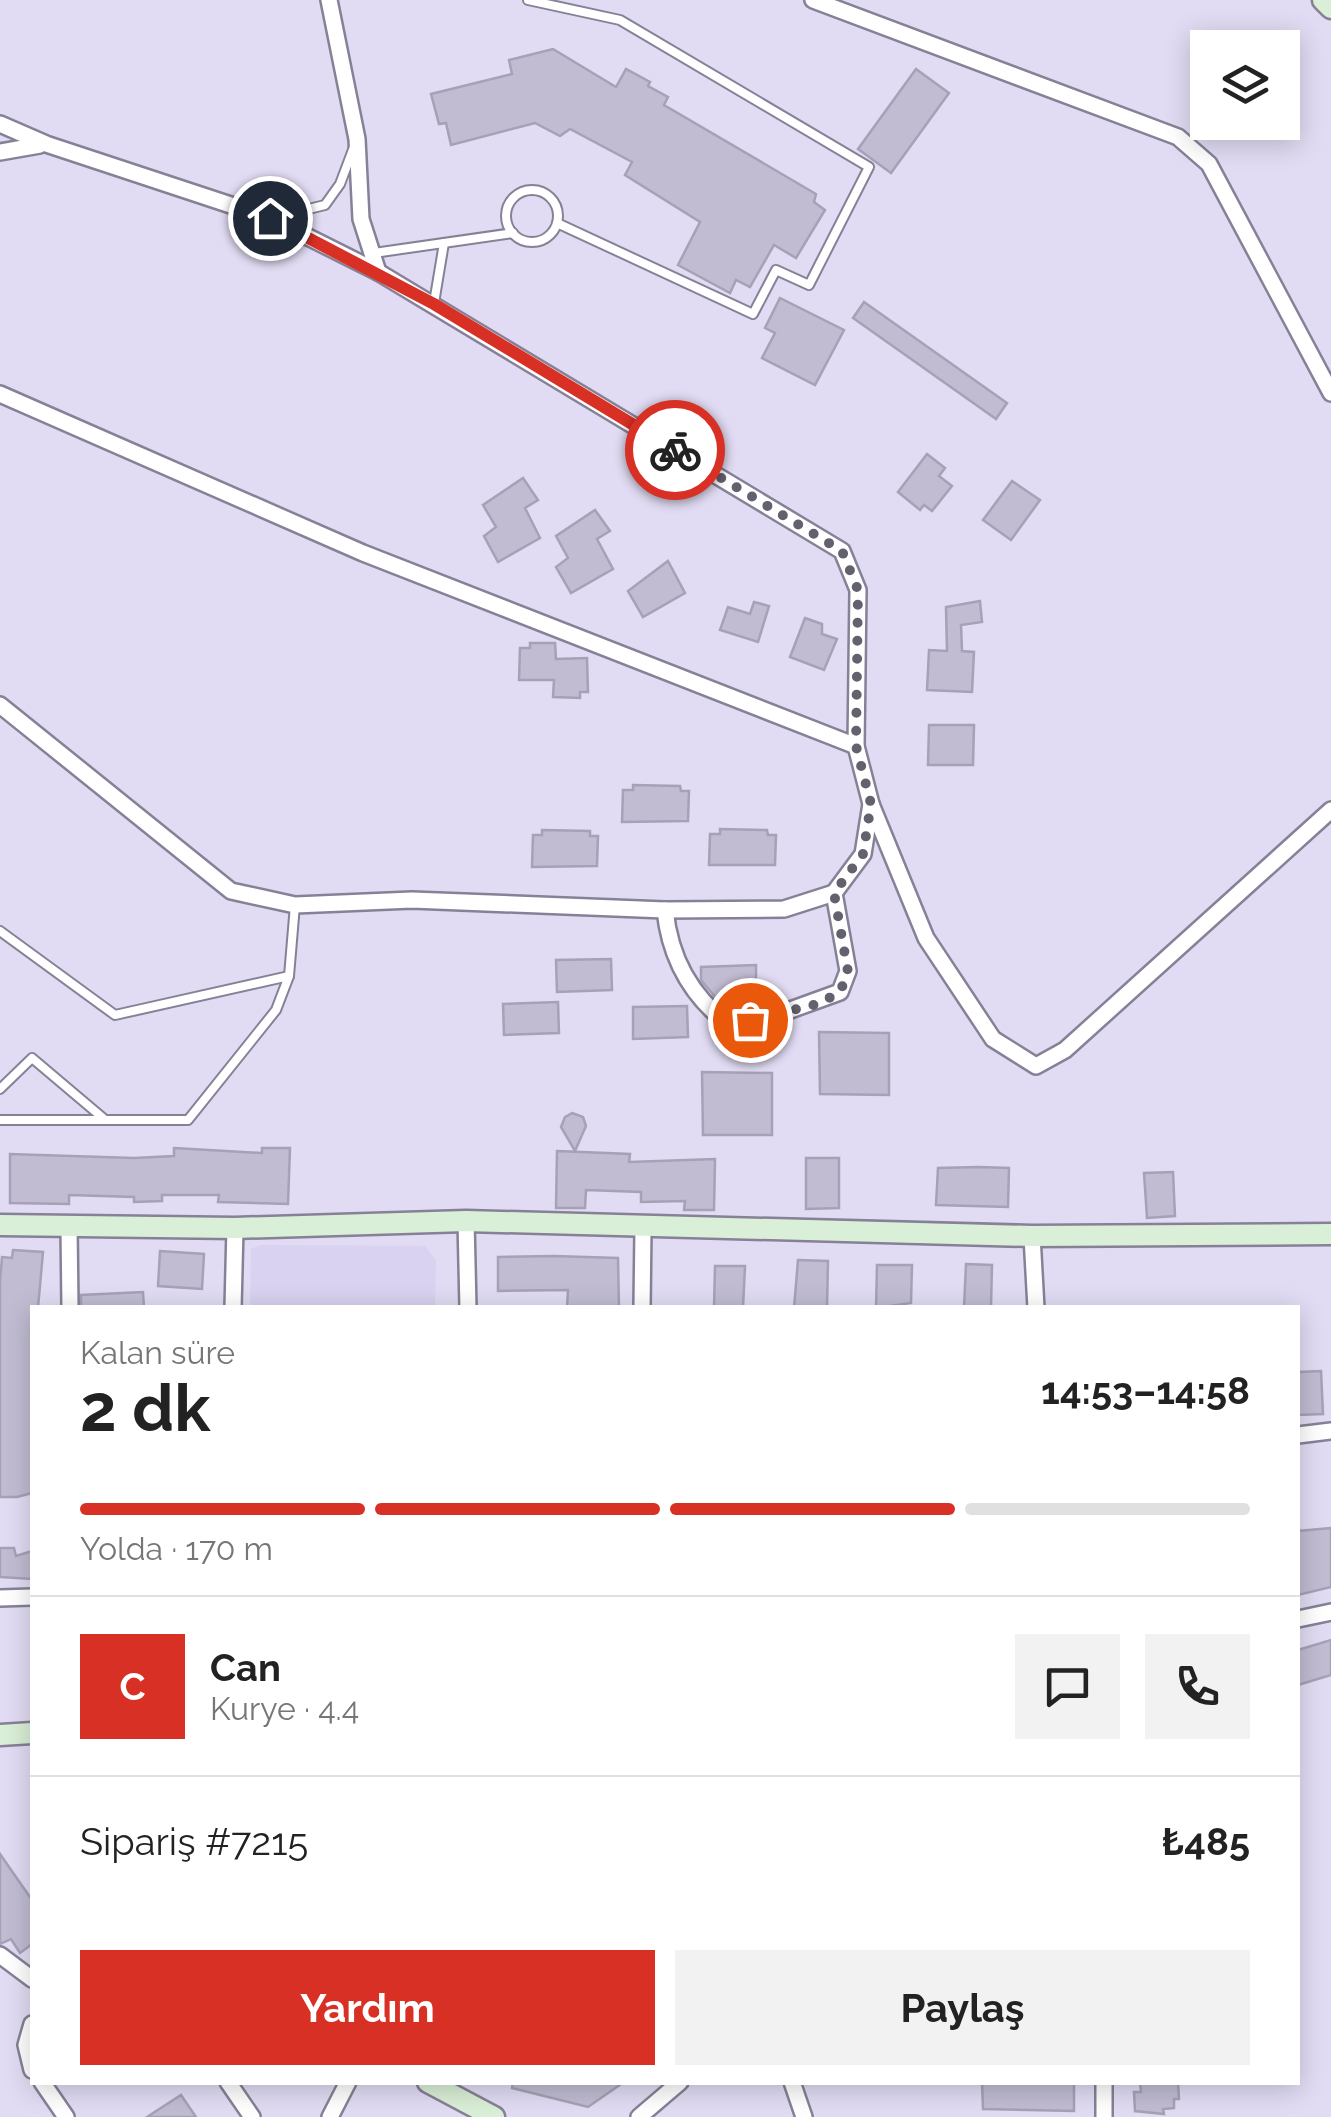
<!DOCTYPE html>
<html lang="tr">
<head>
<meta charset="utf-8">
<style>
  :root { --surface:#fff; --page:#f2f2f2; --text:#222; --muted:#767676; --line:#e0e0e0; --accent:#d93025 }
  body { margin:0; font-family:Raleway,sans-serif; background:var(--page); color:var(--text); height:100vh; display:flex; flex-direction:column; font-size:38px; white-space:nowrap }
  * { box-sizing:border-box; margin:0 }
  p { font-size:32px; color:var(--muted) }
  .icon { flex:none; width:55px; height:55px; fill:none; stroke:currentColor; stroke-width:2; stroke-linecap:round; stroke-linejoin:round }
  .map { position:relative; flex:1; overflow:hidden }
  .drawer { position:absolute; left:30px; top:1305px; width:1270px; height:780px; display:flex; flex-direction:column; background:var(--surface); border-radius:0px; box-shadow:0 5px 25px #0003 }
  .drawer>* { flex:none }
  .fabs { position:absolute; left:1190px; top:30px; display:grid; gap:20px }
  .fabs a { display:grid; place-items:center; width:110px; height:110px; border-radius:0px; background:var(--surface); box-shadow:0 5px 25px #0003; font-size:50px }
  .pin { position:absolute; display:grid; place-items:center; width:85px; height:85px; color:#fff; margin:-42px; border:5px solid #fff; border-radius:50%; box-shadow:0 2px 10px #0007 }
  .courier { position:absolute; display:grid; place-items:center; width:100px; height:100px; margin:-50px; border:8px solid #d93025; border-radius:50%; background:#fff; color:#222; box-shadow:0 2px 12px #0007 }
  .head em { font-style:normal; font-weight:700 }
  .head div { display:flex; flex-direction:column-reverse }
  .head { display:flex; align-items:center; justify-content:space-between; height:170px; padding:0 50px }
  h1 { font-size:65px; font-weight:700; line-height:75px }
  .bar { display:grid; grid-template-columns:repeat(4,1fr); gap:15px 10px; align-content:center; height:120px; padding:0 50px }
  .bar i { height:12px; border-radius:8px; background:var(--line) }
  .bar .current { background:var(--accent) }
  .bar p { grid-column:span 4 }
  .line { display:flex; align-items:center; gap:25px; padding:0 50px; border-top:2px solid var(--line) }
  .line div { flex:1 }
  .round { display:grid; place-items:center; flex:none; width:105px; height:105px; border-radius:0px; background:var(--page) }
  .primary-button { display:flex; gap:20px; margin-top:auto; padding:20px 50px }
  .primary-button a { flex:1; height:115px; border-radius:0px; background:var(--accent); color:#fff; font-size:40px; font-weight:700; line-height:115px; text-align:center }
  .primary-button a+a { background:var(--page); color:var(--text) }
  .map>svg:first-child { display:block }
  .built { fill:#d9d2f0 }
  .building { fill:#c1bcd2; stroke:#a6a1b7; stroke-width:2.5 }
  .lines { fill:none; stroke-linecap:round; stroke-linejoin:round }
  .lane-casing { stroke:#868196; stroke-width:12 }
  .street-casing { stroke:#868196; stroke-width:20 }
  .secondary-casing { stroke:#868196; stroke-width:25 }
  .lane { stroke:#fff; stroke-width:8 }
  .street { stroke:#fff; stroke-width:15 }
  .secondary { stroke:#daefd7; stroke-width:20 }
  .done { stroke:#64616e; stroke-width:10; stroke-dasharray:0 18 }
  .route { stroke:#d93025; stroke-width:12 }
</style>
</head>
<body>
<div class="map">
<svg width="1331" height="2117" viewBox="0 0 1331 2117">
  <rect width="100%" height="100%" fill="#e1dcf3"/>
  <polygon class="built" points="260,1245 425,1246 436,1260 435,1307 250,1307 251,1249"/>
  <g class="building">
    <polygon points="553,49 616,87 626,69 650,82 648,86 668,97 664,105 816,194 814,202 825,210 796,258 774,245 750,287 736,280 730,293 678,265 700,222 625,175 632,162 570,129 560,136 535,123 451,145 446,123 439,124 431,94 512,74 509,60"/>
    <polygon points="916,69 949,93 891,173 858,149"/>
    <polygon points="780,298 844,330 815,385 762,358 775,333 765,328"/>
    <polygon points="864,302 1007,403 996,419 853,318"/>
    <polygon points="927,454 945,468 939,476 952,486 932,511 924,505 920,510 898,492"/>
    <polygon points="523,478 538,500 525,508 540,538 498,562 484,536 496,527 483,505"/>
    <polygon points="1012,481 1040,500 1011,540 983,520"/>
    <polygon points="595,510 610,531 597,539 613,569 571,593 556,567 568,558 556,536"/>
    <polygon points="668,561 685,593 643,617 628,591"/>
    <polygon points="980,601 982,622 961,625 962,651 974,652 972,692 927,690 929,650 947,651 946,607"/>
    <polygon points="754,602 769,606 758,642 720,630 728,607 750,614"/>
    <polygon points="805,618 822,624 822,634 837,639 824,670 790,657"/>
    <polygon points="530,643 555,643 556,659 587,658 588,692 580,692 580,698 553,697 554,680 519,680 520,648 530,648"/>
    <polygon points="929,725 974,725 973,765 928,765"/>
    <polygon points="633,785 680,786 681,791 689,791 688,821 622,822 623,790 633,790"/>
    <polygon points="720,829 767,830 768,835 776,835 775,865 709,865 710,834 720,834"/>
    <polygon points="542,830 590,831 590,836 598,836 597,866 532,867 533,835 542,835"/>
    <polygon points="611,959 612,990 557,992 556,960"/>
    <polygon points="756,965 756,997 716,998 701,980 701,967"/>
    <polygon points="558,1002 559,1033 504,1035 503,1004"/>
    <polygon points="687,1006 688,1037 633,1039 633,1007"/>
    <polygon points="819,1032 889,1033 889,1095 820,1094"/>
    <polygon points="702,1072 772,1073 772,1135 703,1135"/>
    <polygon points="572,1113 583,1117 586,1126 575,1151 561,1127 565,1117"/>
    <polygon points="174,1148 262,1153 262,1148 290,1148 288,1204 218,1202 219,1195 162,1195 162,1201 134,1202 134,1197 69,1195 69,1204 10,1203 10,1154 134,1158 174,1156"/>
    <polygon points="557,1151 630,1154 629,1162 715,1159 714,1210 684,1210 685,1201 641,1202 641,1192 586,1190 585,1208 556,1208"/>
    <polygon points="806,1158 839,1158 839,1208 806,1209"/>
    <polygon points="978,1167 1009,1168 1008,1207 936,1205 938,1168"/>
    <polygon points="1173,1172 1175,1216 1147,1218 1144,1173"/>
    <polygon points="13,1250 43,1252 38,1308 32,1308 32,1493 17,1497 0,1497 0,1281 2,1257 12,1258"/>
    <polygon points="160,1251 204,1254 202,1289 158,1286"/>
    <polygon points="554,1256 618,1258 619,1308 567,1308 568,1290 498,1291 498,1257"/>
    <polygon points="798,1260 828,1261 827,1308 794,1308"/>
    <polygon points="966,1264 992,1265 991,1308 964,1308"/>
    <polygon points="877,1265 912,1265 911,1303 876,1308"/>
    <polygon points="715,1266 745,1266 743,1308 714,1308"/>
    <polygon points="143,1292 144,1308 81,1308 81,1295"/>
    <polygon points="1321,1371 1323,1414 1298,1415 1298,1372"/>
    <polygon points="1331,1528 1331,1587 1298,1595 1298,1531"/>
    <polygon points="0,1548 14,1548 16,1556 32,1551 32,1579 0,1577"/>
    <polygon points="1331,1640 1331,1675 1298,1685 1298,1650"/>
    <polygon points="0,1854 32,1900 32,1944 20,1953 11,1939 0,1944"/>
    <polygon points="513,2082 624,2082 588,2107 512,2088"/>
    <polygon points="982,2082 1074,2082 1074,2111 983,2109"/>
    <polygon points="1140,2082 1178,2082 1179,2099 1174,2099 1174,2108 1163,2109 1164,2114 1135,2111 1134,2092 1141,2092"/>
    <polygon points="181,2095 196,2117 147,2117"/>
  </g>
  <g class="lines">
    <g class="lane-casing">
      <g id="lane">
        <polyline points="528,0 620,20 869,167 809,285 776,270 753,314 557,223"/>
        <circle cx="532" cy="216" r="26"/>
        <polyline points="276,217 325,205 340,184 354,147"/>
        <polyline points="374,253 513,233"/>
        <polyline points="434,303 444,243"/>
        <polyline points="0,931 115,1015 289,976 295,905"/>
        <polyline points="0,1089 32,1058 103,1118"/>
        <polyline points="0,1120 188,1120 276,1010 289,976"/>
      </g>
    </g>
    <g class="street-casing">
      <g id="street">
        <polyline points="329,0 357,139 361,219 378,272"/>
        <polyline points="813,0 1178,137 1209,164 1331,393"/>
        <polyline points="0,124 46,144 270,218 378,272 842,551 858,590 856,746 871,804 863,854 834,893 784,909 665,910 412,900 295,905 231,891 0,705"/>
        <polyline points="0,152 40,145"/>
        <polyline points="0,394 363,553 856,746"/>
        <polyline points="871,804 926,938 993,1039 1036,1066 1065,1050 1331,810"/>
        <path d="M 665,910 C 670,958 690,995 728,1024 L 771,1017 L 840,992 L 848,971 L 834,893"/>
        <polyline points="466,1221 468,1308"/>
        <polyline points="69,1226 70,1308"/>
        <polyline points="1032,1236 1036,1308"/>
        <polyline points="233,1308 235,1228"/>
        <polyline points="642,1308 643,1229"/>
        <polyline points="1298,1435 1331,1431"/>
        <polyline points="0,1598 32,1597"/>
        <polyline points="1298,1619 1331,1612"/>
        <polyline points="0,1955 32,1979"/>
        <polyline points="32,2024 26,2045 32,2070"/>
        <polyline points="42,2082 66,2117"/>
        <polyline points="228,2082 252,2117"/>
        <polyline points="792,2082 804,2117"/>
        <polyline points="330,2117 348,2082"/>
        <polyline points="639,2117 680,2082"/>
        <polyline points="1104,2117 1104,2082"/>
      </g>
    </g>
    <g class="secondary-casing">
      <g id="secondary">
        <polyline points="1323,0 1331,8"/>
        <polyline points="0,1225 235,1228 466,1221 1032,1236 1331,1234"/>
        <polyline points="0,1735 32,1733"/>
        <polyline points="428,2082 494,2117"/>
      </g>
    </g>
    <use href="#lane" class="lane"/>
    <use href="#street" class="street"/>
    <use href="#secondary" class="secondary"/>
  </g>
  <g class="lines">
    <polyline class="done" points="675,450 842,551 858,590 856,746 871,804 863,854 834,893 848,972 840,992 818,1004 750,1020"/>
    <polyline class="route" points="270,218 434,304 675,450"/>
  </g>
</svg>
<div class="fabs">
<a><svg class="icon" aria-label="layers" viewBox="0 0 24 24"><path d="M12 4l9 5-9 5-9-5zM3 14l9 5 9-5"/></svg></a>
</div>
<div class="pin" style="left:750px;top:1020px;background:#ea580c"><svg class="icon" aria-label="bag" viewBox="0 0 24 24"><path d="M5 8h14l-1 12H6zM9 8a3 3 0 0 1 6 0"/></svg></div>
<div class="pin" style="left:270px;top:218px;background:#1f2937"><svg class="icon" aria-label="home" viewBox="0 0 24 24"><path d="M3 11l9-7 9 7M6 9v11h12V9"/></svg></div>
<div class="courier" style="left:675px;top:450px"><svg class="icon" aria-label="bike" viewBox="0 0 24 24"><circle cx="6" cy="16" r="4"/><circle cx="18" cy="16" r="4"/><path d="M6 16l4-8h5l3 8M10 8l3 8H6M13 5h3"/></svg></div>
<section class="drawer">
<div class="head"><div><h1>2 dk</h1><p>Kalan süre</p></div><em>14:53–14:58</em></div>
<div class="bar"><i class="current"></i><i class="current"></i><i class="current"></i><i></i><p>Yolda · 170 m</p></div>
<div class="line" style="height:180px"><b class="round" style="background:var(--accent);color:#fff">C</b><div><b>Can</b><p>Kurye · 4.4</p></div><a class="round"><svg class="icon" aria-label="chat" viewBox="0 0 24 24"><path d="M4 5h16v11H9l-5 4z"/></svg></a><a class="round"><svg class="icon" aria-label="phone" viewBox="0 0 24 24"><path d="M5 4h4l2 5-3 2q2 4 5 5l2-3 5 2v4C11 20 4 13 5 4z"/></svg></a></div>
<div class="line" style="height:130px"><div>Sipariş #7215</div><b>₺485</b></div>
<div class="primary-button"><a>Yardım</a><a>Paylaş</a></div>
</section>
</div>
</body>
</html>
